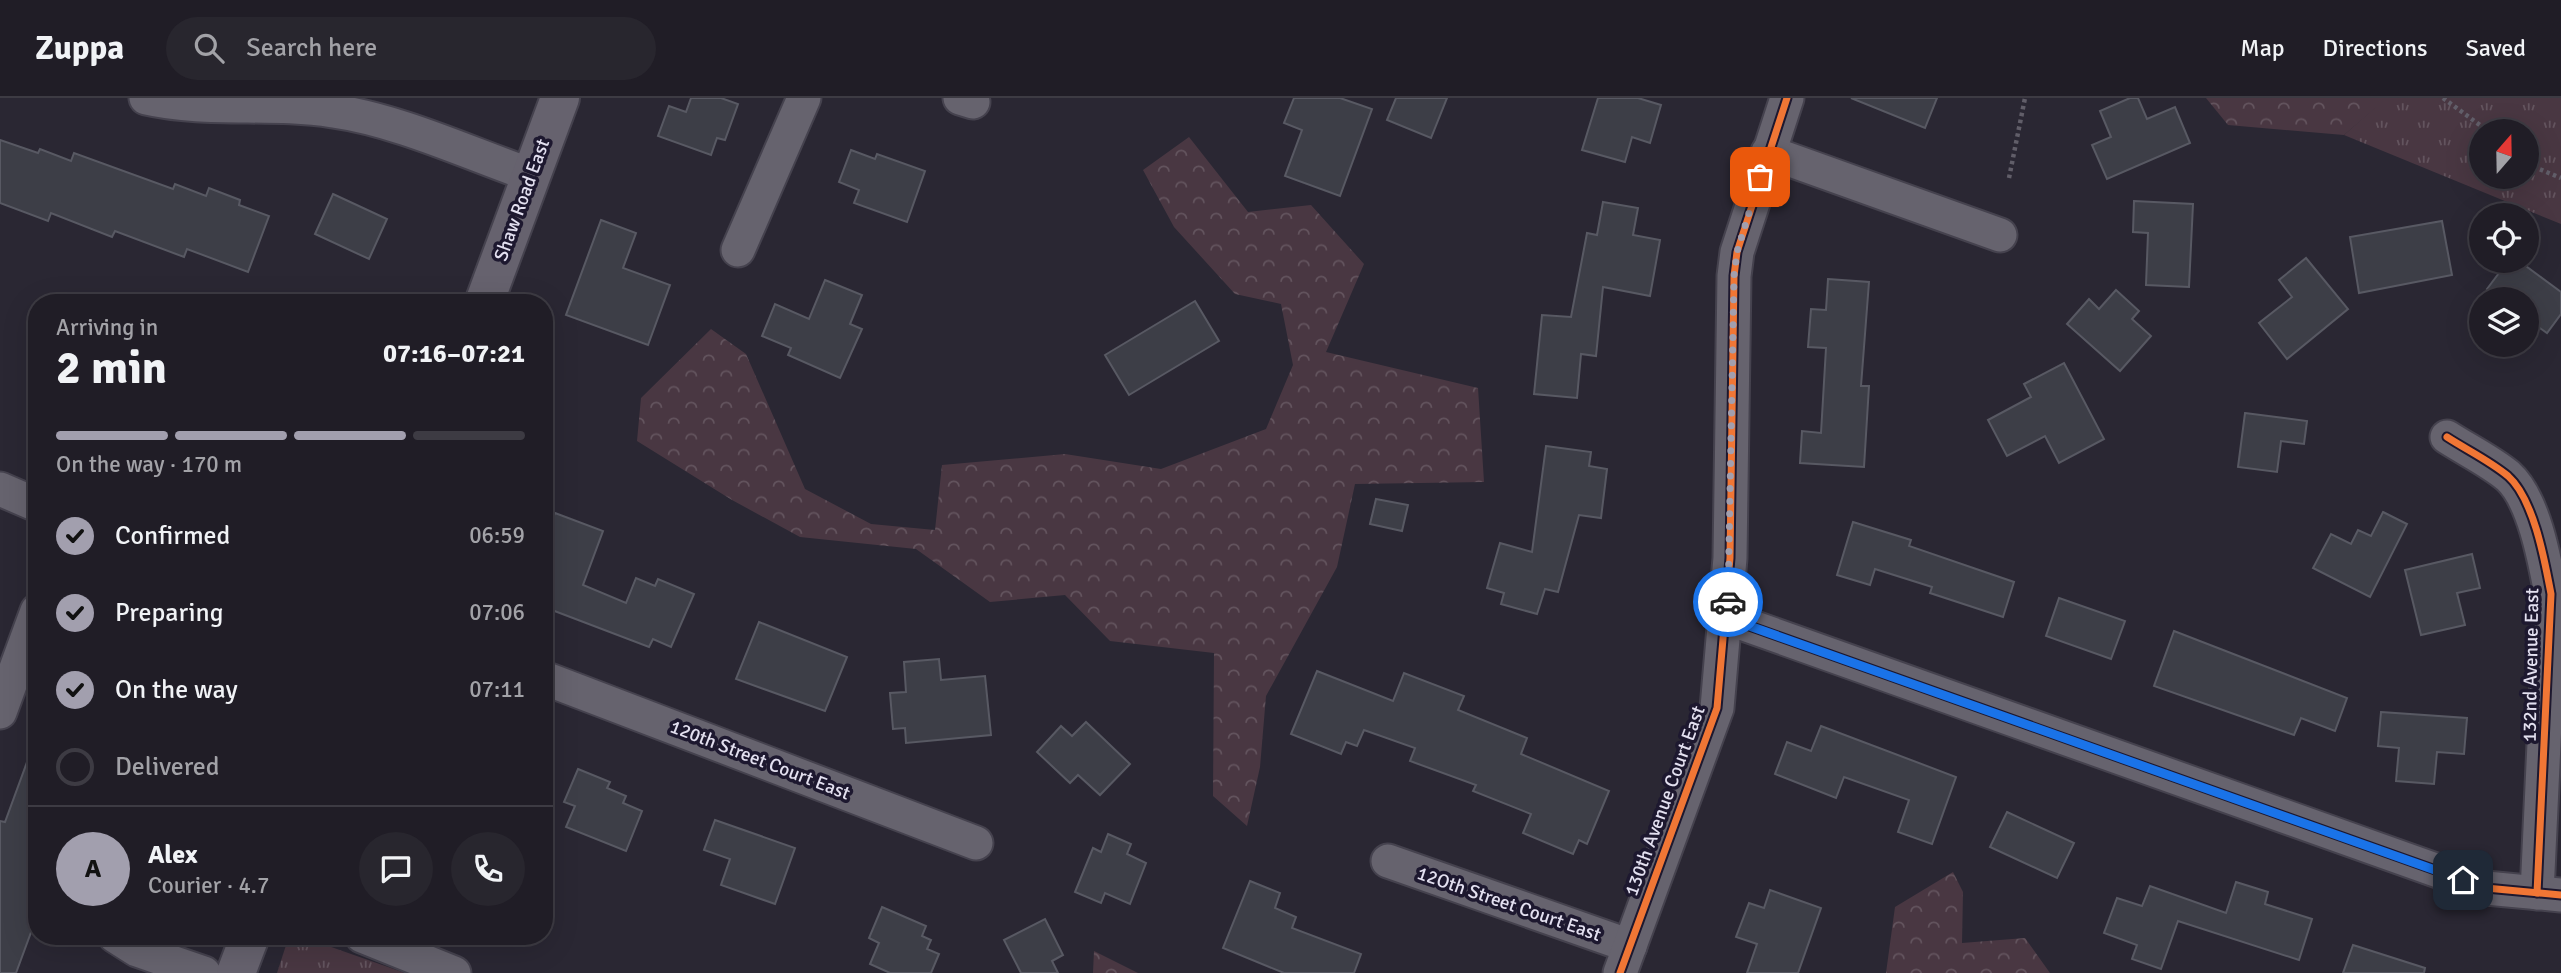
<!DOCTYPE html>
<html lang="en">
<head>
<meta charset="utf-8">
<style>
  :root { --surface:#201d26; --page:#28262e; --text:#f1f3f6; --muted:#a2a2a7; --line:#3d3b43; --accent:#a29fae }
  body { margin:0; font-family:Signika,sans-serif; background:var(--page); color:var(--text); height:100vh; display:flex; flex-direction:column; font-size:26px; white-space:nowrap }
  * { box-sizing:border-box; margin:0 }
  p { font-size:23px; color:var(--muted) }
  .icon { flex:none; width:38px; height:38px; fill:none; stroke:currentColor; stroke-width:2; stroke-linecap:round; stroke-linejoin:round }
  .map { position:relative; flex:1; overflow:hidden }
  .drawer { position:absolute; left:28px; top:196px; width:525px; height:651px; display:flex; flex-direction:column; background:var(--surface); border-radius:28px; box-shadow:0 7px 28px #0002,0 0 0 2px var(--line) }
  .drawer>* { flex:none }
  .needle { width:46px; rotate:20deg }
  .buttons { position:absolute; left:2469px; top:21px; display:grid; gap:14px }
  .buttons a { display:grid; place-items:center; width:70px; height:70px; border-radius:50%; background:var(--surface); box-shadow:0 7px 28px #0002,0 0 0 2px var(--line); font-size:35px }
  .pin { position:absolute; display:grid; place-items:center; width:60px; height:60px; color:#fff; margin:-30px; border-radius:14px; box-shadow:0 4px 10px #0006 }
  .courier { position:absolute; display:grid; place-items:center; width:70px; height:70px; margin:-35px; border:5px solid #1a73e8; border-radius:50%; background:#fff; color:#222; box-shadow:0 2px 9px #0007 }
  .overview em { font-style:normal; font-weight:700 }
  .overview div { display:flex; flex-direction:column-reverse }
  .overview { display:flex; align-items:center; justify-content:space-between; height:119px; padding:0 28px }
  h1 { font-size:46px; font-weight:700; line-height:52px }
  .bar { display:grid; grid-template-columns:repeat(4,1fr); gap:10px 7px; align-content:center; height:84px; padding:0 28px }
  .bar i { height:9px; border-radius:5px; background:var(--line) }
  .bar .current { background:var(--accent) }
  .bar p { grid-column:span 4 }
  .line { display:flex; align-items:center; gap:18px; padding:0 28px; border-top:2px solid var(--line) }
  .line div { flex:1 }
  .round { display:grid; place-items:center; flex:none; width:74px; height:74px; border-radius:37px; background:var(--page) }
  ol { padding:0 28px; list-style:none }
  li { display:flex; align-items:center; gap:21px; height:77px }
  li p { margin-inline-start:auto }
  li .icon { padding:7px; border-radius:50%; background:var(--accent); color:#111; stroke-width:4 }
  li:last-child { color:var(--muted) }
  li i { width:38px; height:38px; border:4px solid var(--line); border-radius:50% }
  header { display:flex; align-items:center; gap:42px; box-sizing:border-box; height:98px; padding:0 35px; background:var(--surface); border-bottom:2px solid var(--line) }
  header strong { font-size:33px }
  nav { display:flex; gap:38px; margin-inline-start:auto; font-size:24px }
  .search { width:490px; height:63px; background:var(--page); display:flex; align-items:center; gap:18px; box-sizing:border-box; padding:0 24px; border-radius:38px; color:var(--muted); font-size:26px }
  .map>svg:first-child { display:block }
  .grass { fill:url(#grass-tufts); fill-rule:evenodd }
  .forest { fill:url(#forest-crowns) }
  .building { fill:#3d3e47; stroke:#585963; stroke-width:2 }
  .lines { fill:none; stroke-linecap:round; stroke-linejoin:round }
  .minor-casing { stroke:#45424e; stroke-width:37 }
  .major-casing { stroke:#45424e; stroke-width:42 }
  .path { stroke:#615e69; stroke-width:4.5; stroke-dasharray:3.5 3.5; stroke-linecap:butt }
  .minor { stroke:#66636e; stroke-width:33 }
  .major { stroke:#66626e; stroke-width:38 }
  .cycleway-casing { stroke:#1d182f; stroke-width:11 }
  .cycleway { stroke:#f07635; stroke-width:7 }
  .done { stroke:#a29fae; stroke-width:7; stroke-dasharray:0 12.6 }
  .route { stroke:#1a73e8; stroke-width:9 }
  .labels { text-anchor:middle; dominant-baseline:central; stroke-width:7; stroke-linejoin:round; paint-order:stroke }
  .street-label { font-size:19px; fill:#e3e0f0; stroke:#1d182f }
</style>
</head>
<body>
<header>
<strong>Zuppa</strong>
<div class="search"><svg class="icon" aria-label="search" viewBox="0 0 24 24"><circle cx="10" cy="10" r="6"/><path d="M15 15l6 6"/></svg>Search here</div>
<nav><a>Map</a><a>Directions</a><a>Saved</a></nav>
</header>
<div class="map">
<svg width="2561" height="875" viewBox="0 0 2561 875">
  <defs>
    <pattern id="grass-tufts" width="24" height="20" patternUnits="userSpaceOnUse" patternTransform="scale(1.75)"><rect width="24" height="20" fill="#493742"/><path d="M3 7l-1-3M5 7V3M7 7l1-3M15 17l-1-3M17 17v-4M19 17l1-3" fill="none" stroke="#63545e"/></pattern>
    <pattern id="forest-crowns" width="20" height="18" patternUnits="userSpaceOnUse" patternTransform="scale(1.75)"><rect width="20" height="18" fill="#493742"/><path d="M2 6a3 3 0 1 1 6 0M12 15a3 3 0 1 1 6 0" fill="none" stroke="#63545e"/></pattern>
  </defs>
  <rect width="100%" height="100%" fill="#2a2733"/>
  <g class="grass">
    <path d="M 2386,0 L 2561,0 L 2561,126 L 2344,37 ZM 2482,33 L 2527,33 L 2527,79 L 2482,79 Z"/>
    <polygon points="289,838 300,838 405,875 277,875"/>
  </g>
  <g class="forest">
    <polygon points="2206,0 2386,0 2386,1 2344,37 2228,27"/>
    <polygon points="1189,39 1248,114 1311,107 1364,166 1326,254 1478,290 1484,384 1355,386 1337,469 1266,598 1260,669 1247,728 1213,698 1214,555 1110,543 1065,497 990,504 916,451 800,439 732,402 637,343 641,300 711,231 746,256 805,391 871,426 935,432 942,367 1065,356 1161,371 1266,331 1293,267 1281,206 1235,196 1174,129 1143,72"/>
    <polygon points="1953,774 1963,794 1962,845 2025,840 2050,875 1886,875 1895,809"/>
    <polygon points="1094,853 1138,875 1093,875"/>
  </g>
  <g class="building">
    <polygon points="691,0 721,0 738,6 725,42 717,40 711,57 658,38 669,8 686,14"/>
    <polygon points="1294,0 1340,0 1372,11 1340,98 1285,78 1302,32 1284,25"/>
    <polygon points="1396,0 1447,0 1431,40 1387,22"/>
    <polygon points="1598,0 1638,0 1661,7 1650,45 1632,39 1625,64 1582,52"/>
    <polygon points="1851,0 1937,0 1925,30"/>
    <polygon points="2130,0 2138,0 2147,21 2175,9 2190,45 2107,81 2092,47 2111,39 2100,13"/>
    <polygon points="0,42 38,55 40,51 71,63 74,55 173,91 175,86 206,98 209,90 240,102 239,107 269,118 248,174 187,151 184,159 115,133 112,139 51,115 48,123 0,105"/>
    <polygon points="851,52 875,61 877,56 925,73 907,124 854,105 859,92 839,84"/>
    <polygon points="333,96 387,121 369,161 315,136"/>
    <polygon points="2134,103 2193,106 2189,189 2146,187 2148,135 2133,134"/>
    <polygon points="1603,104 1638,110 1633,137 1660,142 1650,198 1603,189 1596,258 1581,256 1577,300 1534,296 1542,217 1571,219 1587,135 1597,137"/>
    <polygon points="601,122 636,135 623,170 670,187 648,247 566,217"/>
    <polygon points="2442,123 2452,177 2359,195 2350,139"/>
    <polygon points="2306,160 2348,211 2287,261 2259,225 2292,199 2279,182"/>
    <polygon points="2508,163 2519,163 2561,194 2561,216 2547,235 2527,221 2527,201 2501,201 2487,191"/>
    <polygon points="1828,181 1869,184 1861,288 1869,288 1864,369 1800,365 1802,333 1821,335 1826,250 1808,249 1811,211 1826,212"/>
    <polygon points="825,182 862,197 850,226 862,231 840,280 788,257 791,250 762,238 775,206 809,221"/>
    <polygon points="2116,192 2139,213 2132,221 2151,238 2120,273 2067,226 2089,201 2099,211"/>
    <polygon points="1195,203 1219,243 1129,297 1105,257"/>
    <polygon points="2064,265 2104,341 2059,365 2045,338 2007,358 1988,322 2031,299 2024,286"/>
    <polygon points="2245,315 2307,323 2304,346 2281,343 2277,374 2238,369"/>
    <polygon points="1546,348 1591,354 1589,368 1607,371 1601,420 1579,417 1558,494 1545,491 1537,516 1501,506 1504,495 1487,490 1500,445 1532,454"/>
    <polygon points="1376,401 1408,407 1402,433 1370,426"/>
    <polygon points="2383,414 2407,426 2370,499 2313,470 2331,436 2351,446 2358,432 2371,438"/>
    <polygon points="555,415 603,433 583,487 626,505 636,480 655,488 658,481 694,496 671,549 653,541 649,549 544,509 544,427 550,429"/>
    <polygon points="1853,424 1911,442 1909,448 2014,484 2003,519 1930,495 1932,489 1875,471 1870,487 1837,477"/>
    <polygon points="2472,456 2480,490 2457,495 2465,527 2421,537 2405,472"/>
    <polygon points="2059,500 2125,523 2111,561 2046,538"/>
    <polygon points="759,524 847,559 825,613 736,581"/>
    <polygon points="2174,533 2347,600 2335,633 2301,620 2294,637 2154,588"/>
    <polygon points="939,561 941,582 985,578 991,637 906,645 905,630 893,631 890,595 906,594 904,564"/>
    <polygon points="1317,573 1393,603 1404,575 1464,598 1458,612 1527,640 1521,656 1609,693 1587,746 1579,742 1573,756 1523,735 1531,716 1473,693 1476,687 1410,663 1415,650 1364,632 1357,648 1346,644 1341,656 1291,636"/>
    <polygon points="2381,614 2467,620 2464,656 2437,654 2434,686 2396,683 2399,650 2378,648"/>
    <polygon points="1086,624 1130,666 1100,697 1078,677 1070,685 1037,654 1061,628 1072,638"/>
    <polygon points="1821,628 1956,679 1932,746 1898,734 1909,702 1844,679 1836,700 1775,676 1787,644 1811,653"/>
    <polygon points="34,645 37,646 37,818 16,875 0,875 0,723 5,724"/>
    <polygon points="578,671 610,684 607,690 626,698 623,705 642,713 626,753 566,729 575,708 564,704"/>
    <polygon points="2007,714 2074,745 2057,780 1990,749"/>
    <polygon points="715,722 795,750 775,806 721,787 730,761 704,752"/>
    <polygon points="1108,736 1131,746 1127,756 1146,765 1130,806 1105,795 1101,805 1075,794 1093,750 1101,754"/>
    <polygon points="1250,783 1280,795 1275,810 1296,819 1292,830 1361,856 1354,875 1284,875 1223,850"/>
    <polygon points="2236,784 2268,794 2265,806 2312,821 2299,862 2178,823 2161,871 2132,861 2137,847 2104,835 2117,800 2142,808 2150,788 2226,815"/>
    <polygon points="1770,792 1821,810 1798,875 1747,875 1757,846 1736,839 1749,805 1764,810"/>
    <polygon points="882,809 926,828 922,838 931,842 927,851 939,856 931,875 890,875 870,866 879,845 869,840"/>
    <polygon points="1045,821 1063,857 1052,863 1058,875 1021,875 1004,842"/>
    <polygon points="2353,847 2425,870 2424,875 2343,875"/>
  </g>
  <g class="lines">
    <g class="minor-casing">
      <g id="minor">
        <path d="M 146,0 C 207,14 271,3 333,13 C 398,22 468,55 531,77"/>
        <polyline points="960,0 973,4"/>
        <polyline points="1768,54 2000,137"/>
        <polyline points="738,152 804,0"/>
        <path d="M 2447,339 C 2467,352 2490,363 2508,378 C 2534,401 2545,464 2551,496 L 2537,795"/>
        <polyline points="0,391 37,407"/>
        <polyline points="1727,520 2486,790 2561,797"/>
        <polyline points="544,580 976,745"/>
        <polyline points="0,614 37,513"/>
        <polyline points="1388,763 1630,848"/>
        <polyline points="115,838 137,852 204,875"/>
        <polyline points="362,838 454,875"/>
        <polyline points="1620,875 1717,610 1730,460 1734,178 1737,154 1787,0"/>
      </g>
    </g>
    <g class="major-casing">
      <g id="major">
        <polyline points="484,205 560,0"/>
        <polyline points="236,875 250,838"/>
      </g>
    </g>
    <g class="path">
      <polyline points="2443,0 2488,33"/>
      <polyline points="2527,66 2561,80"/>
      <polyline points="2009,80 2025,0"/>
    </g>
    <use href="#minor" class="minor"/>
    <use href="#major" class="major"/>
    <g class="cycleway-casing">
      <g id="cycleway">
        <path d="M 2447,339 C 2467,352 2490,363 2508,378 C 2534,401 2545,464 2551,496 L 2537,795"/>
        <polyline points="1727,520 2486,790 2561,797"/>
        <polyline points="1620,875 1717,610 1730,460 1734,178 1737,154 1787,0"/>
      </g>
    </g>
    <use href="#cycleway" class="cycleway"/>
  </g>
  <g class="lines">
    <polyline class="done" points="1728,504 1734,178 1737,154 1760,79"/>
    <polyline class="route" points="1728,504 1727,520 2463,782"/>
  </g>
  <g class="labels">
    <g class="street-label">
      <text transform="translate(522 102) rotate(-70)">Shaw Road East</text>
      <text transform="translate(2531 567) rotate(-89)">132nd Avenue East</text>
      <text transform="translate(760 662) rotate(21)">120th Street Court East</text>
      <text transform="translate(1665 703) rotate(-70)">130th Avenue Court East</text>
      <text transform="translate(1509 806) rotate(19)">12Oth Street Court East</text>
    </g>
  </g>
</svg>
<div class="buttons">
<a><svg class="needle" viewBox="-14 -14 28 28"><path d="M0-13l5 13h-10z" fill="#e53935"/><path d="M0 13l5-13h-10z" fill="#a2a2a7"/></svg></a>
<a><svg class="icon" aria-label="locate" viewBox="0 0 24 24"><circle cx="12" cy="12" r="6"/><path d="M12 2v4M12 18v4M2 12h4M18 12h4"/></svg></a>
<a><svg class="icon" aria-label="layers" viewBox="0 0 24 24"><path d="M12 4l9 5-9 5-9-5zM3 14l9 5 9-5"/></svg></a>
</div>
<div class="pin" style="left:1760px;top:79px;background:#ea580c"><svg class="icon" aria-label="bag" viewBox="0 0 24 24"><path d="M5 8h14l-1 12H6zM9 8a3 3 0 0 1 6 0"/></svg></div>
<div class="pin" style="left:2463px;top:782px;background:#1f2937"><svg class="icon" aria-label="home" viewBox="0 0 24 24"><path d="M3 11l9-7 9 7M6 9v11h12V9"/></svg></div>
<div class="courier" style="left:1728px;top:504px"><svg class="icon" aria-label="car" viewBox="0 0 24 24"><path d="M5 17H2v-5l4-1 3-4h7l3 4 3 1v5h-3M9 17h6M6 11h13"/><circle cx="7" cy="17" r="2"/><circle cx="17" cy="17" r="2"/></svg></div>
<section class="drawer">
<div class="overview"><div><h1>2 min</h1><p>Arriving in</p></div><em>07:16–07:21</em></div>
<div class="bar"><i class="current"></i><i class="current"></i><i class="current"></i><i></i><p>On the way · 170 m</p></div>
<ol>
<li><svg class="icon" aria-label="check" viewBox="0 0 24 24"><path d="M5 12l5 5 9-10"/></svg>Confirmed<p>06:59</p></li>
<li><svg class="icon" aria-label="check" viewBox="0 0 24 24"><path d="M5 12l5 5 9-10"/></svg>Preparing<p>07:06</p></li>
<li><svg class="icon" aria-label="check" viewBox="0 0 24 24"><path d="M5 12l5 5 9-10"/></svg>On the way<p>07:11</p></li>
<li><i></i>Delivered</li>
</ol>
<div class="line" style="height:126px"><b class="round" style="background:var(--accent);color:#111">A</b><div><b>Alex</b><p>Courier · 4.7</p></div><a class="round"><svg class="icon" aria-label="chat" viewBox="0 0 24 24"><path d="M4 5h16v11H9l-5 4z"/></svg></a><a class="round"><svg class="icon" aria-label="phone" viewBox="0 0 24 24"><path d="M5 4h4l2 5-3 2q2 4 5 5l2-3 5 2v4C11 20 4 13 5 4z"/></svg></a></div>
</section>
</div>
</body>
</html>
